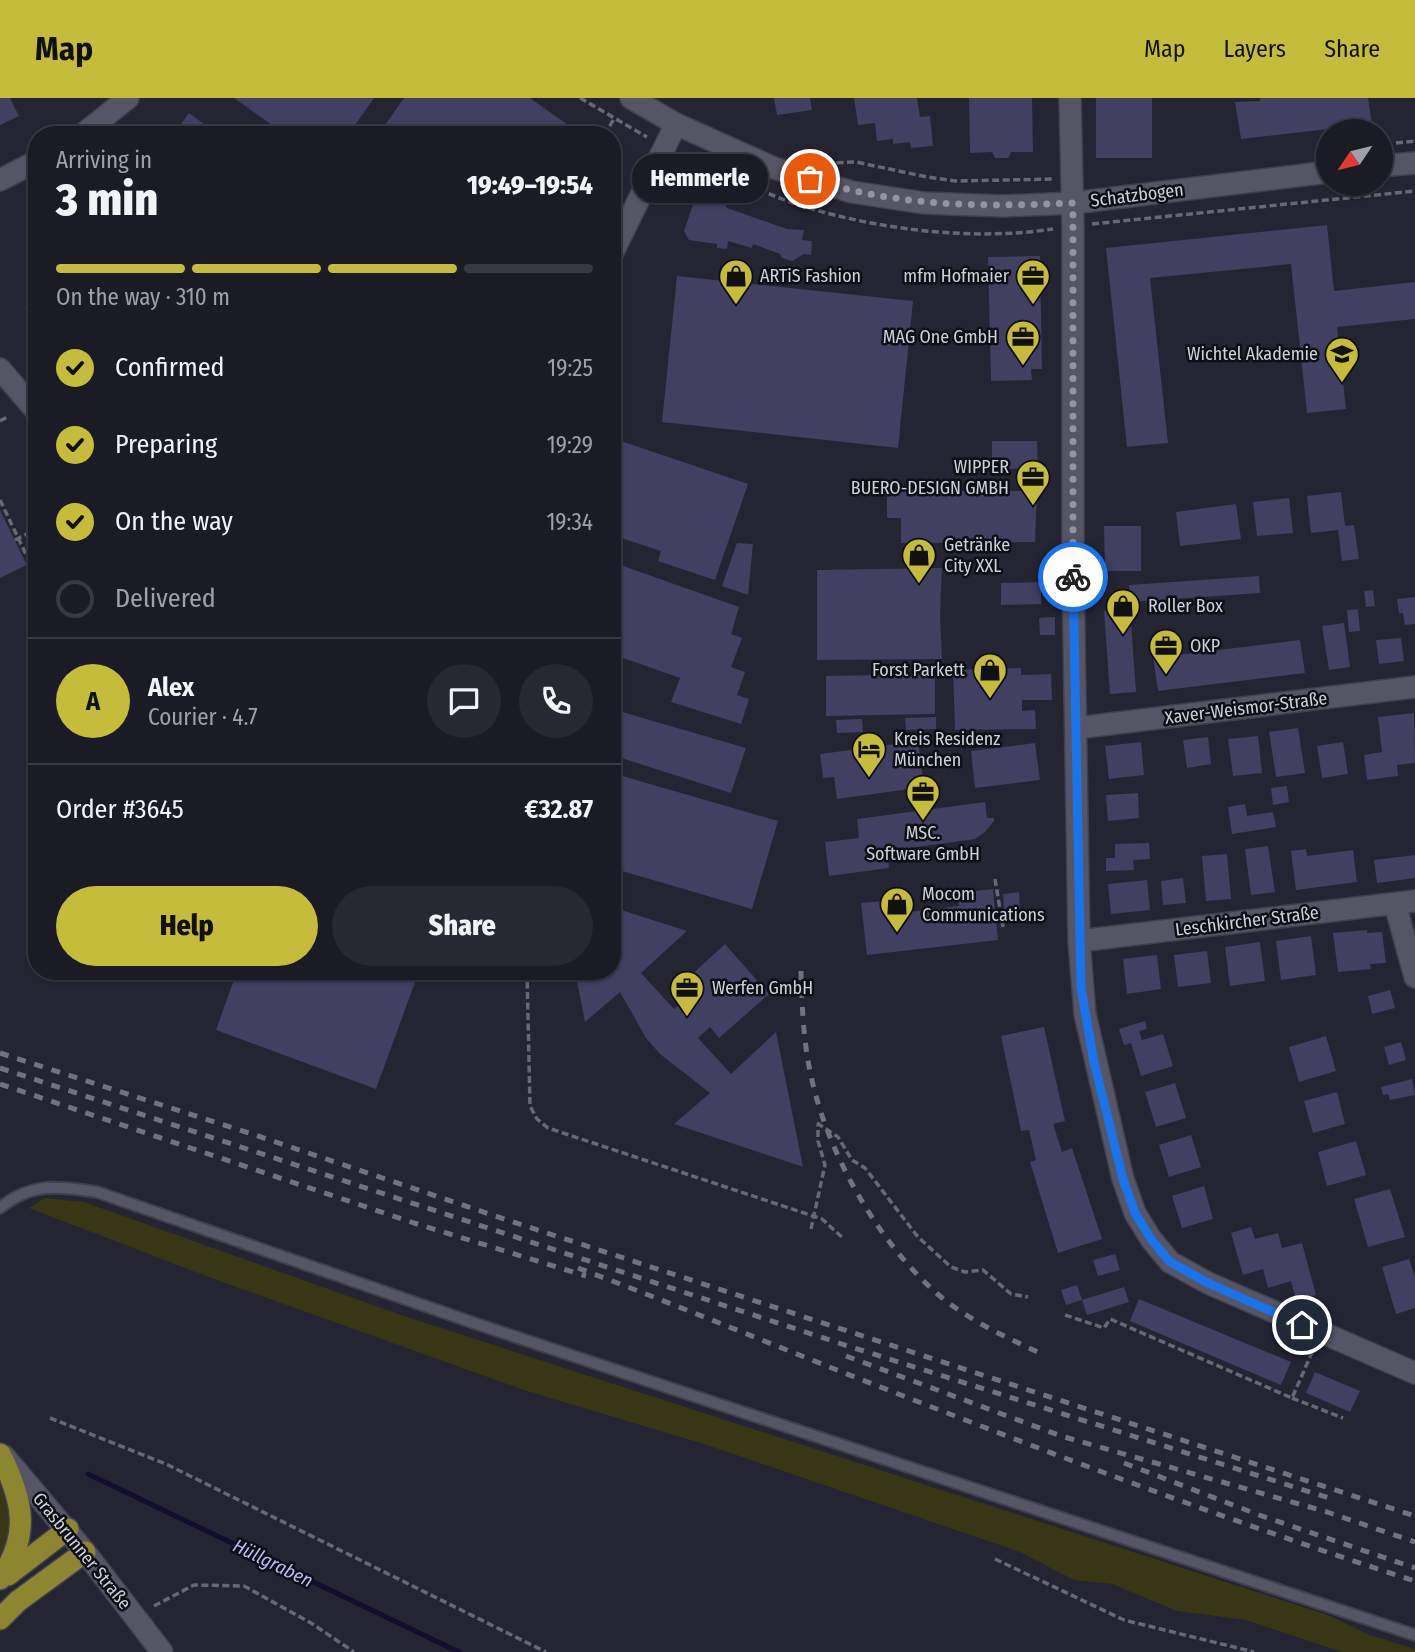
<!DOCTYPE html>
<html lang="en">
<head>
<meta charset="utf-8">
<style>
  :root { --surface:#1b1b26; --page:#282832; --text:#f1f3f6; --muted:#a0a1a7; --line:#393943; --accent:#c6bc3c }
  body { margin:0; font-family:"Fira Sans Condensed",sans-serif; background:var(--page); color:var(--text); height:100vh; display:flex; flex-direction:column; font-size:26px; white-space:nowrap }
  * { box-sizing:border-box; margin:0 }
  p { font-size:23px; color:var(--muted) }
  .icon { flex:none; width:38px; height:38px; fill:none; stroke:currentColor; stroke-width:2; stroke-linecap:round; stroke-linejoin:round }
  .map { position:relative; flex:1; overflow:hidden }
  .details { position:absolute; left:28px; top:28px; width:593px; height:854px; display:flex; flex-direction:column; background:var(--surface); border-radius:28px; box-shadow:0 2px 5px #0004,0 0 0 2px var(--line) }
  .details>* { flex:none }
  .needle { width:46px; rotate:235deg }
  .fabs { position:absolute; left:1316px; top:21px; display:grid; gap:14px }
  .fabs a { display:grid; place-items:center; width:77px; height:77px; border-radius:50%; background:var(--surface); box-shadow:0 2px 5px #0004,0 0 0 2px var(--line); font-size:35px }
  .pin { position:absolute; display:grid; place-items:center; width:60px; height:60px; color:#fff; margin:-30px; border:4px solid #fff; border-radius:50%; box-shadow:0 2px 7px #0007 }
  .courier { position:absolute; display:grid; place-items:center; width:70px; height:70px; margin:-35px; border:5px solid #1a73e8; border-radius:50%; background:#fff; color:#222; box-shadow:0 2px 9px #0007 }
  .bubble { position:absolute; height:49px; border-radius:24px; background:var(--surface); box-shadow:0 2px 5px #0004,0 0 0 2px var(--line); font-size:23px; font-weight:800; line-height:49px; text-align:center }
  .overview em { font-style:normal; font-weight:800 }
  .overview div { display:flex; flex-direction:column-reverse }
  .overview { display:flex; align-items:center; justify-content:space-between; height:119px; padding:0 28px }
  h1 { font-size:46px; font-weight:800; line-height:52px }
  .bar { display:grid; grid-template-columns:repeat(4,1fr); gap:10px 7px; align-content:center; height:84px; padding:0 28px }
  .bar i { height:9px; border-radius:5px; background:var(--line) }
  .bar .active { background:var(--accent) }
  .bar p { grid-column:span 4 }
  .line { display:flex; align-items:center; gap:18px; padding:0 28px; border-top:2px solid var(--line) }
  .line div { flex:1 }
  .round { display:grid; place-items:center; flex:none; width:74px; height:74px; border-radius:37px; background:var(--page) }
  ol { padding:0 28px; list-style:none }
  li { display:flex; align-items:center; gap:21px; height:77px }
  li p { margin-inline-start:auto }
  li .icon { padding:7px; border-radius:50%; background:var(--accent); color:#111; stroke-width:4 }
  li:last-child { color:var(--muted) }
  li i { width:38px; height:38px; border:4px solid var(--line); border-radius:50% }
  .primary-button { display:flex; gap:14px; margin-top:auto; padding:14px 28px }
  .primary-button a { flex:1; height:80px; border-radius:42px; background:var(--accent); color:#111; font-size:28px; font-weight:800; line-height:80px; text-align:center }
  .primary-button a+a { background:var(--page); color:var(--text) }
  header { display:flex; align-items:center; gap:42px; box-sizing:border-box; height:98px; padding:0 35px; background:var(--accent); color:#111 }
  header strong { font-size:33px }
  nav { display:flex; gap:38px; margin-inline-start:auto; font-size:24px }
  .map>svg:first-child { display:block }
  .green { fill:#383614 }
  .lines { fill:none; stroke-linecap:round; stroke-linejoin:round }
  .stream { stroke:#120e2c; stroke-width:5 }
  .building { fill:#413f62 }
  .service-casing { stroke:#40404c; stroke-width:14 }
  .minor-casing { stroke:#40404c; stroke-width:24 }
  .tertiary-casing { stroke:#40404c; stroke-width:24 }
  .secondary-casing { stroke:#40404c; stroke-width:24 }
  .motorway-casing { stroke:#40404c; stroke-width:24 }
  .path { stroke:#686875; stroke-width:3.5; stroke-dasharray:7 3.5; stroke-linecap:butt }
  .service { stroke:#556; stroke-width:10 }
  .minor { stroke:#556; stroke-width:21 }
  .tertiary { stroke:#556; stroke-width:21 }
  .secondary { stroke:#556; stroke-width:21 }
  .motorway { stroke:#8d8631; stroke-width:21 }
  .rail { stroke:#72727f; stroke-width:5; stroke-dasharray:9 9; stroke-linecap:butt }
  .done { stroke:#9494a0; stroke-width:7; stroke-dasharray:0 12.6 }
  .route { stroke:#1a73e8; stroke-width:9 }
  .labels { text-anchor:middle; dominant-baseline:central; stroke-width:5; stroke-linejoin:round; paint-order:stroke }
  .street-label { font-size:18px; fill:#d0d0db; stroke:#0e0e15 }
  .poi-label { font-size:18px; fill:#d0d0db; stroke:#0e0e15; text-anchor:start }
  .water-label { font-size:19px; font-style:italic; fill:#bdbafa; stroke:#0e0e15 }
</style>
</head>
<body>
<header>
<strong>Map</strong>
<nav><a>Map</a><a>Layers</a><a>Share</a></nav>
</header>
<div class="map">
<svg width="1415" height="1554" viewBox="0 0 1415 1554">
  <rect width="100%" height="100%" fill="#242433"/>
  <g class="green">
    <polygon points="45,1100 84,1104 404,1218 1328,1517 1370,1537 1415,1551 1415,1554 1342,1554 1246,1522 1177,1513 1112,1486 1074,1482 1020,1454 707,1347 524,1292 214,1181 29,1110"/>
    <polygon points="0,1378 13,1416 6,1451 0,1459"/>
  </g>
  <g class="lines">
    <polyline class="stream" points="88,1376 459,1554"/>
  </g>
  <g class="building">
    <polygon points="0,0 10,0 19,18 0,27"/>
    <polygon points="234,0 374,0 348,37 286,37"/>
    <polygon points="404,0 530,0 582,37 378,37"/>
    <polygon points="774,0 810,0 812,12 777,17"/>
    <polygon points="854,0 917,0 920,19 930,18 933,48 911,50 910,44 893,46 893,41 877,43 875,25 858,27"/>
    <polygon points="969,0 1032,0 1033,54 1011,54 1008,60 995,60 992,54 970,55"/>
    <rect x="1096" y="0" width="56" height="60"/>
    <polygon points="1260,0 1368,0 1372,26 1241,41 1235,4 1260,3"/>
    <polygon points="189,15 219,37 173,37"/>
    <polygon points="696,98 712,104 716,101 724,105 727,110 787,131 804,132 802,142 812,143 811,157 804,156 792,163 782,160 780,156 753,146 752,150 728,143 727,151 717,150 717,146 689,142 684,133"/>
    <polygon points="1327,127 1334,193 1415,184 1415,221 1337,229 1346,311 1307,315 1291,166 1150,180 1168,345 1127,349 1106,150"/>
    <polygon points="1040,158 1042,271 1031,271 1032,282 991,283 988,159"/>
    <polygon points="677,178 913,203 898,350 662,324"/>
    <polygon points="37,195 37,219 25,210"/>
    <polygon points="621,343 748,386 715,482 658,463 661,453 612,437 612,350 618,352"/>
    <polygon points="992,343 1037,343 1038,370 992,371"/>
    <polygon points="887,393 1037,393 1035,444 901,445 901,420 887,420"/>
    <polygon points="1341,394 1345,428 1354,427 1359,461 1342,463 1338,432 1311,435 1307,398"/>
    <polygon points="1289,400 1293,435 1257,438 1253,404"/>
    <polygon points="1236,406 1241,441 1180,448 1176,414"/>
    <polygon points="0,412 27,467 0,480"/>
    <polygon points="1104,428 1141,428 1141,473 1105,473"/>
    <polygon points="737,445 753,446 748,497 722,488"/>
    <polygon points="612,464 739,509 731,536 742,540 731,569 745,574 737,597 749,601 741,626 671,604 680,580 612,556 614,526 612,525"/>
    <polygon points="942,470 940,518 942,561 817,562 817,472"/>
    <polygon points="1259,478 1260,495 1130,504 1129,487"/>
    <polygon points="1041,484 1041,506 1001,507 1001,485"/>
    <polygon points="1373,492 1375,508 1366,509 1364,493"/>
    <polygon points="1415,499 1415,526 1405,527 1403,515 1399,515 1397,501"/>
    <polygon points="1130,511 1136,594 1110,596 1104,513"/>
    <polygon points="1358,511 1360,533 1349,534 1347,512"/>
    <polygon points="1055,519 1055,537 1040,537 1039,520"/>
    <polygon points="1344,525 1350,569 1329,572 1322,528"/>
    <polygon points="1401,540 1404,563 1379,566 1376,542"/>
    <polygon points="1300,542 1305,575 1158,593 1153,560"/>
    <polygon points="1021,570 1021,577 1051,576 1052,602 1022,602 1022,613 1035,612 1036,631 955,632 953,572"/>
    <polygon points="935,576 935,616 826,618 826,578"/>
    <polygon points="612,611 746,650 731,695 612,657"/>
    <polygon points="1414,615 1415,665 1397,667 1398,678 1367,682 1364,657 1382,654 1378,619"/>
    <polygon points="936,619 936,631 906,632 905,620"/>
    <polygon points="862,621 863,634 837,635 836,622"/>
    <polygon points="1298,630 1305,675 1276,679 1269,634"/>
    <polygon points="1258,638 1262,675 1233,678 1228,641"/>
    <polygon points="1208,639 1211,666 1187,670 1183,642"/>
    <polygon points="918,643 924,689 837,701 834,679 823,680 820,656"/>
    <polygon points="1141,644 1144,677 1109,681 1105,648"/>
    <polygon points="1343,644 1348,676 1322,680 1317,648"/>
    <polygon points="1035,645 1040,682 975,690 971,653"/>
    <polygon points="612,675 778,723 752,811 612,770"/>
    <polygon points="1287,688 1289,704 1273,707 1271,690"/>
    <polygon points="1138,695 1139,720 1108,723 1106,697"/>
    <polygon points="985,704 987,720 994,720 994,723 985,734 975,741 887,753 889,770 829,778 825,744 859,740 857,721"/>
    <polygon points="1245,706 1247,718 1273,714 1276,729 1232,736 1228,709"/>
    <polygon points="1149,745 1150,761 1133,762 1134,772 1106,773 1106,760 1115,760 1115,746"/>
    <polygon points="1268,748 1275,794 1251,797 1245,751"/>
    <polygon points="1306,751 1307,758 1353,752 1357,784 1296,792 1291,753"/>
    <polygon points="1227,756 1231,801 1206,803 1202,758"/>
    <polygon points="1415,757 1415,780 1377,785 1374,762"/>
    <polygon points="1183,780 1186,805 1163,807 1161,783"/>
    <polygon points="1147,782 1150,812 1111,816 1108,786"/>
    <polygon points="993,791 998,842 867,857 861,805 896,802 897,815 928,812 959,808 958,795"/>
    <polygon points="1019,794 1020,811 1004,813 1003,796"/>
    <polygon points="612,809 687,833 641,875 674,911 685,902 676,891 725,846 769,896 719,940 710,929 698,940 731,976 776,934 803,1069 674,1026 710,995 660,956 646,940 620,894 585,924 575,873 612,873"/>
    <polygon points="1367,832 1367,835 1382,834 1386,865 1370,866 1371,871 1338,874 1333,835"/>
    <polygon points="1311,838 1316,877 1281,882 1276,843"/>
    <polygon points="1260,844 1265,883 1230,888 1225,849"/>
    <polygon points="1207,853 1211,885 1178,889 1174,857"/>
    <polygon points="1157,857 1161,891 1127,896 1123,861"/>
    <polygon points="237,873 411,873 418,876 376,991 216,932"/>
    <polygon points="1390,892 1395,910 1372,916 1368,898"/>
    <polygon points="1145,923 1147,931 1139,933 1142,942 1163,936 1173,968 1141,978 1131,945 1124,947 1119,931"/>
    <polygon points="1044,929 1065,1023 1053,1026 1062,1054 1072,1050 1102,1141 1058,1155 1030,1064 1036,1062 1029,1032 1021,1033 1001,938"/>
    <polygon points="1326,938 1336,973 1299,984 1289,949"/>
    <polygon points="1401,944 1406,962 1389,967 1384,949"/>
    <polygon points="1412,981 1415,997 1390,1002 1388,996 1383,997 1381,989"/>
    <polygon points="1175,985 1186,1020 1156,1029 1145,994"/>
    <polygon points="1337,994 1345,1026 1313,1035 1304,1003"/>
    <polygon points="1191,1037 1201,1069 1169,1079 1159,1047"/>
    <polygon points="1356,1043 1366,1077 1327,1088 1318,1054"/>
    <polygon points="1204,1088 1213,1121 1182,1130 1172,1098"/>
    <polygon points="1390,1091 1405,1139 1368,1149 1354,1101"/>
    <polygon points="1251,1129 1255,1141 1278,1135 1282,1150 1302,1145 1316,1197 1296,1202 1291,1183 1268,1190 1263,1171 1243,1177 1231,1135"/>
    <polygon points="1115,1156 1120,1172 1098,1178 1093,1162"/>
    <polygon points="1409,1161 1415,1179 1415,1210 1396,1216 1382,1169"/>
    <polygon points="1077,1187 1082,1202 1066,1207 1061,1192"/>
    <polygon points="1124,1189 1129,1204 1087,1217 1082,1202"/>
    <polygon points="1139,1201 1291,1264 1281,1287 1130,1223"/>
    <polygon points="1315,1274 1360,1293 1350,1314 1306,1295"/>
  </g>
  <g class="lines">
    <g class="service-casing">
      <path id="service" d="M 0,1110 C 31,1084 60,1088 97,1094 L 477,1226 L 1415,1537"/>
    </g>
    <g class="minor-casing">
      <g id="minor">
        <polyline points="1070,0 1073,128 1073,474 1079,843 1085,916 1123,1081 1135,1115 1151,1141 1170,1164 1208,1185 1415,1275"/>
        <polyline points="82,37 128,0"/>
        <polyline points="0,82 37,63"/>
        <polyline points="612,156 676,26"/>
        <polyline points="0,271 37,314"/>
        <polyline points="1076,630 1415,589"/>
        <polyline points="1395,806 1415,879"/>
        <polyline points="1079,843 1415,803"/>
        <polyline points="85,1454 162,1554"/>
      </g>
    </g>
    <g class="tertiary-casing">
      <polyline id="tertiary" points="4,1358 85,1454"/>
    </g>
    <g class="secondary-casing">
      <g id="secondary">
        <polyline points="631,0 676,26 774,70 852,94 924,105 1003,108 1073,105 1328,74"/>
        <polyline points="1381,68 1415,65"/>
      </g>
    </g>
    <g class="motorway-casing">
      <g id="motorway">
        <path d="M 0,1356 C 23,1402 31,1437 0,1481"/>
        <polyline points="8,1477 68,1431"/>
        <polyline points="0,1521 18,1503 85,1454"/>
      </g>
    </g>
    <g class="path">
      <polyline points="580,0 647,39"/>
      <polyline points="604,37 614,21"/>
      <polyline points="1396,45 1415,43"/>
      <path d="M 683,56 C 723,74 763,96 805,109 C 882,132 974,143 1053,131"/>
      <polyline points="826,65 856,64 927,79 956,83 1055,81"/>
      <polyline points="1092,126 1415,93"/>
      <polyline points="0,323 9,318"/>
      <polyline points="0,402 32,469"/>
      <polyline points="15,442 37,431"/>
      <polyline points="995,781 1003,829"/>
      <polyline points="527,873 530,1008 537,1021 548,1030 822,1121 844,1141"/>
      <polyline points="817,1025 838,1039 852,1062 865,1070 918,1139 951,1169 965,1174 983,1172 1011,1196 1028,1199"/>
      <polyline points="811,1131 825,1067 818,1043 818,1027"/>
      <polyline points="1065,1217 1104,1230 1110,1221 1292,1300 1314,1250"/>
      <polyline points="1292,1300 1343,1320"/>
      <polyline points="50,1320 166,1366 546,1554"/>
      <polyline points="995,1461 1124,1522 1254,1554"/>
      <polyline points="154,1508 194,1487 244,1488 311,1525 354,1554"/>
    </g>
    <use href="#service" class="service"/>
    <use href="#minor" class="minor"/>
    <use href="#tertiary" class="tertiary"/>
    <use href="#secondary" class="secondary"/>
    <use href="#motorway" class="motorway"/>
    <g class="rail">
      <path d="M 801,873 C 802,906 803,940 810,973 C 826,1055 881,1151 946,1203 C 976,1226 1010,1241 1044,1257"/>
      <polyline points="0,955 249,1035 507,1122 1415,1418"/>
      <polyline points="0,970 848,1248 1329,1400"/>
      <polyline points="0,986 414,1125 586,1178"/>
      <path d="M 578,1170 C 682,1209 785,1252 888,1292 C 1062,1360 1237,1426 1415,1483"/>
      <polyline points="846,1258 1061,1338 1327,1414 1415,1444"/>
      <polyline points="1124,1365 1259,1417 1415,1470"/>
    </g>
  </g>
  <g class="lines">
    <path class="done" d="M 810,81 C 900,109 980,109 1073,105 L 1073,479"/>
    <polyline class="route" points="1073,479 1081,890 1094,964 1123,1081 1135,1115 1151,1141 1170,1164 1208,1185 1302,1227"/>
  </g>
  <defs>
    <g id="shop-pin" transform="scale(1.75)"><path d="M0 17L-7.5 6A9.5 9.5 0 1 1 7.5 6Z" fill="#c6bc3c" stroke="#0e0e15"/><path d="M-5-2.5h2.3a2.7 3.5 0 0 1 5.4 0H5L5.5 6h-11ZM-1.5-2.5h3a1.5 2.3 0 0 0-3 0Z" fill="#111"/></g>
    <g id="office-pin" transform="scale(1.75)"><path d="M0 17L-7.5 6A9.5 9.5 0 1 1 7.5 6Z" fill="#c6bc3c" stroke="#0e0e15"/><path d="M-6-3h4V-5.5h4V-3h4V5H-6ZM-1-4.5V-3h2v-1.5ZM-6 0V1H6V0Z" fill="#111"/></g>
    <g id="school-pin" transform="scale(1.75)"><path d="M0 17L-7.5 6A9.5 9.5 0 1 1 7.5 6Z" fill="#c6bc3c" stroke="#0e0e15"/><path d="M0-5L7-2L0 1L-7-2ZM-4 1L0 2.5L4 1V4Q0 6-4 4Z" fill="#111"/></g>
    <g id="hotel-pin" transform="scale(1.75)"><path d="M0 17L-7.5 6A9.5 9.5 0 1 1 7.5 6Z" fill="#c6bc3c" stroke="#0e0e15"/><path d="M-6-4.5h1.5V1H6V5H4.5V3h-9V5H-6ZM-4 0a1.8 1.8 0 1 1 3.6 0ZM.5 0V-2.5h3Q6-2.5 6 0Z" fill="#111"/></g>
  </defs>
  <g fill-rule="evenodd">
    <use href="#shop-pin" x="736" y="178"/>
    <use href="#office-pin" x="1033" y="178"/>
    <use href="#office-pin" x="1023" y="239"/>
    <use href="#school-pin" x="1342" y="256"/>
    <use href="#office-pin" x="1033" y="379"/>
    <use href="#shop-pin" x="919" y="457"/>
    <use href="#shop-pin" x="1123" y="508"/>
    <use href="#office-pin" x="1166" y="548"/>
    <use href="#shop-pin" x="990" y="572"/>
    <use href="#hotel-pin" x="869" y="651"/>
    <use href="#office-pin" x="923" y="694"/>
    <use href="#shop-pin" x="897" y="806"/>
    <use href="#office-pin" x="687" y="890"/>
  </g>
  <g class="labels">
    <g class="street-label">
      <text transform="translate(1137 97) rotate(-7)">Schatzbogen</text>
      <text transform="translate(1246 610) rotate(-7)">Xaver-Weismor-Straße</text>
      <text transform="translate(1247 823) rotate(-7)">Leschkircher Straße</text>
      <text transform="translate(82 1453) rotate(51)">Grasbrunner Straße</text>
    </g>
    <g class="poi-label">
      <text x="760" y="178">ARTiS Fashion</text>
      <text x="1009" y="178" text-anchor="end">mfm Hofmaier</text>
      <text x="998" y="239" text-anchor="end">MAG One GmbH</text>
      <text x="1318" y="256" text-anchor="end">Wichtel Akademie</text>
      <text x="1009" y="369" text-anchor="end">WIPPER<tspan x="1009" dy="21">BUERO-DESIGN GMBH</tspan></text>
      <text x="944" y="447">Getränke<tspan x="944" dy="21">City XXL</tspan></text>
      <text x="1148" y="508">Roller Box</text>
      <text x="1190" y="548">OKP</text>
      <text x="965" y="572" text-anchor="end">Forst Parkett</text>
      <text x="894" y="641">Kreis Residenz<tspan x="894" dy="21">München</tspan></text>
      <text x="923" y="735" text-anchor="middle">MSC.<tspan x="923" dy="21">Software GmbH</tspan></text>
      <text x="922" y="796">Mocom<tspan x="922" dy="21">Communications</tspan></text>
      <text x="712" y="890">Werfen GmbH</text>
    </g>
    <g class="water-label">
      <text transform="translate(273 1465) rotate(26)">Hüllgraben</text>
    </g>
  </g>
</svg>
<div class="fabs">
<a><svg class="needle" viewBox="-14 -14 28 28"><path d="M0-13l5 13h-10z" fill="#e53935"/><path d="M0 13l5-13h-10z" fill="#a0a1a7"/></svg></a>
</div>
<div class="pin" style="left:810px;top:81px;background:#ea580c"><svg class="icon" aria-label="bag" viewBox="0 0 24 24"><path d="M5 8h14l-1 12H6zM9 8a3 3 0 0 1 6 0"/></svg></div>
<div class="pin" style="left:1302px;top:1227px;background:#1f2937"><svg class="icon" aria-label="home" viewBox="0 0 24 24"><path d="M3 11l9-7 9 7M6 9v11h12V9"/></svg></div>
<div class="courier" style="left:1073px;top:479px"><svg class="icon" aria-label="bike" viewBox="0 0 24 24"><circle cx="6" cy="16" r="4"/><circle cx="18" cy="16" r="4"/><path d="M6 16l4-8h5l3 8M10 8l3 8H6M13 5h3"/></svg></div>
<div class="bubble" style="left:632px;top:56px;width:136px">Hemmerle</div>
<section class="details">
<div class="overview"><div><h1>3 min</h1><p>Arriving in</p></div><em>19:49–19:54</em></div>
<div class="bar"><i class="active"></i><i class="active"></i><i class="active"></i><i></i><p>On the way · 310 m</p></div>
<ol>
<li><svg class="icon" aria-label="check" viewBox="0 0 24 24"><path d="M5 12l5 5 9-10"/></svg>Confirmed<p>19:25</p></li>
<li><svg class="icon" aria-label="check" viewBox="0 0 24 24"><path d="M5 12l5 5 9-10"/></svg>Preparing<p>19:29</p></li>
<li><svg class="icon" aria-label="check" viewBox="0 0 24 24"><path d="M5 12l5 5 9-10"/></svg>On the way<p>19:34</p></li>
<li><i></i>Delivered</li>
</ol>
<div class="line" style="height:126px"><b class="round" style="background:var(--accent);color:#111">A</b><div><b>Alex</b><p>Courier · 4.7</p></div><a class="round"><svg class="icon" aria-label="chat" viewBox="0 0 24 24"><path d="M4 5h16v11H9l-5 4z"/></svg></a><a class="round"><svg class="icon" aria-label="phone" viewBox="0 0 24 24"><path d="M5 4h4l2 5-3 2q2 4 5 5l2-3 5 2v4C11 20 4 13 5 4z"/></svg></a></div>
<div class="line" style="height:91px"><div>Order #3645</div><b>€32.87</b></div>
<div class="primary-button"><a>Help</a><a>Share</a></div>
</section>
</div>
</body>
</html>
